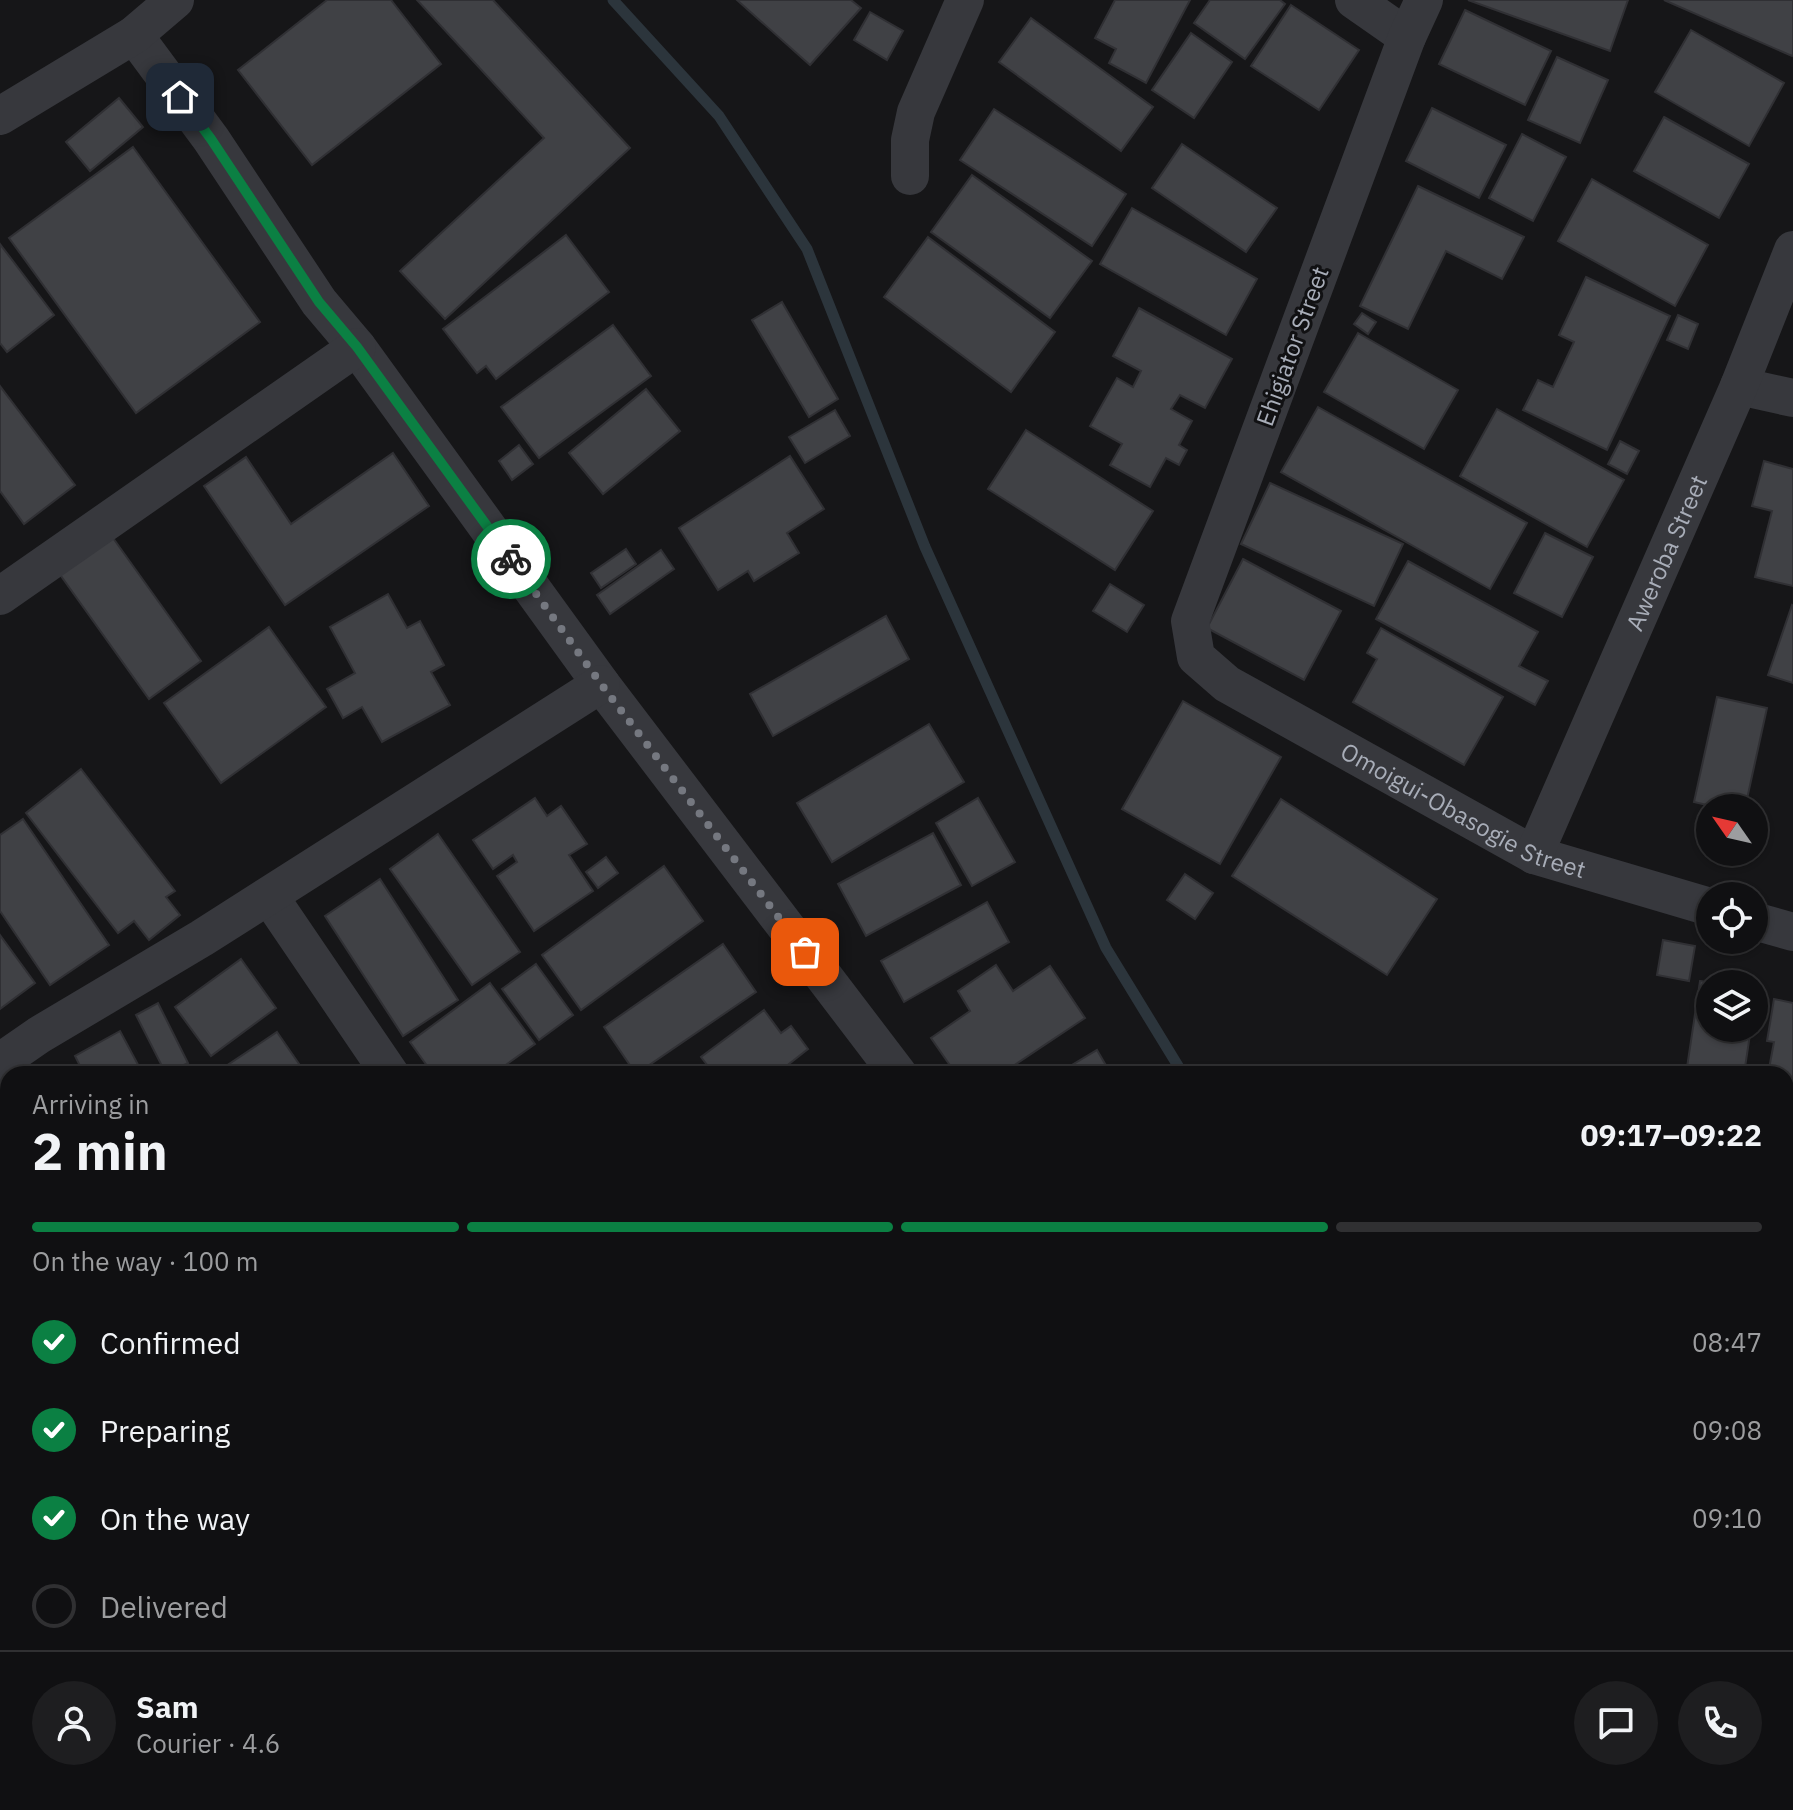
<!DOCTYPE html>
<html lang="en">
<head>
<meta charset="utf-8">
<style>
  :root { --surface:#101012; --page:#1e1e20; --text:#f1f3f6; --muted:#9c9d9f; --line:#303032; --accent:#0b8043 }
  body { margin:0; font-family:"IBM Plex Sans",sans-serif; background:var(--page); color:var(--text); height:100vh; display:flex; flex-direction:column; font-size:30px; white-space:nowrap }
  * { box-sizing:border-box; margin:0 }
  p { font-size:26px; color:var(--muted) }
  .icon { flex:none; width:44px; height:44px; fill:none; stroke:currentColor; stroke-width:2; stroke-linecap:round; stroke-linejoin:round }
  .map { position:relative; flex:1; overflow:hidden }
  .panel { position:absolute; left:0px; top:1066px; width:1794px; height:744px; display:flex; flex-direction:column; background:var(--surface); border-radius:24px 24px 0 0; box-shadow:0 2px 6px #0004,0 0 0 2px var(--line) }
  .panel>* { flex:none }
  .needle { width:52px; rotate:304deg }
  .controls { position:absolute; left:1696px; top:794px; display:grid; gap:16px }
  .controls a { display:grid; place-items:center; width:72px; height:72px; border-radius:50%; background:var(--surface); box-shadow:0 2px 6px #0004,0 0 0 2px var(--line); font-size:40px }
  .pin { position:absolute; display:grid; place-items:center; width:68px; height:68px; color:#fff; margin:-34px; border-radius:16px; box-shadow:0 4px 12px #0006 }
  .courier { position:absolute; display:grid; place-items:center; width:80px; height:80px; margin:-40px; border:6px solid #0b8043; border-radius:50%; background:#fff; color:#222; box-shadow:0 2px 10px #0007 }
  .overview em { font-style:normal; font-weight:800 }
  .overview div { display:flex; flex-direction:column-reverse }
  .overview { display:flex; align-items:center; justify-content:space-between; height:136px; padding:0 32px }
  h1 { font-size:52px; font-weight:800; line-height:60px }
  .bar { display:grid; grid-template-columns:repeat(4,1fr); gap:12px 8px; align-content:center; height:96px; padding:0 32px }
  .bar i { height:10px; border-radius:6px; background:var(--line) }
  .bar .active { background:var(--accent) }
  .bar p { grid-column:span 4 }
  .line { display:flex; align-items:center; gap:20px; padding:0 32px; border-top:2px solid var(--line) }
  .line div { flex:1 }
  .round { display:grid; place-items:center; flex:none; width:84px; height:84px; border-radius:42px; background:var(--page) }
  ol { padding:0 32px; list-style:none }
  li { display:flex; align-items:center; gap:24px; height:88px }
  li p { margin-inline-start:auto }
  li .icon { padding:8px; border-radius:50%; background:var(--accent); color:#fff; stroke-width:4 }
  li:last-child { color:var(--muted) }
  li i { width:44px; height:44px; border:4px solid var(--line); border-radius:50% }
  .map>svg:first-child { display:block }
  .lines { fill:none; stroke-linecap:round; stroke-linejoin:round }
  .stream { stroke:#2c353c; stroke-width:11 }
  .building { fill:#404145; stroke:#303034; stroke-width:2 }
  .minor { stroke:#37383d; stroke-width:38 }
  .done { stroke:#757880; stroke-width:8; stroke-dasharray:0 14.4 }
  .route { stroke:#0b8043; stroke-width:10 }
  .labels { text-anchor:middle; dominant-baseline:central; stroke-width:6; stroke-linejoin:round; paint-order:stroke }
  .street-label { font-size:24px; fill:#a8adb8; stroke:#111113 }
</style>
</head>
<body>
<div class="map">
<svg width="1793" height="1810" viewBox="0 0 1793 1810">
  <rect width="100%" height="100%" fill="#161618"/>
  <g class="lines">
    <g class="stream">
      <polyline points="613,0 719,116 807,249 925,547 1106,948 1183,1074"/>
      <polyline points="1676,1802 1681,1810"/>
    </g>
  </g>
  <g class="building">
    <polygon points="327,0 391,0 441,64 312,165 238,70"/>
    <polygon points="417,0 493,0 630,148 445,319 400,271 544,138"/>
    <polygon points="737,0 851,0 861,8 810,65"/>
    <polygon points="1115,0 1190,0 1146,83 1109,63 1116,49 1095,38"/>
    <polygon points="1210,0 1280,0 1285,4 1245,59 1194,23"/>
    <polygon points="1468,0 1628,0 1610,51"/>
    <polygon points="1664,0 1793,0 1793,54 1792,56"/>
    <polygon points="1291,5 1359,50 1319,110 1251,66"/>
    <polygon points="1465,10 1551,51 1525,105 1439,64"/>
    <polygon points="870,12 903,31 887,60 854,40"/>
    <polygon points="1031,18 1153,107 1121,151 999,62"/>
    <polygon points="1691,30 1784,83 1749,146 1655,92"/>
    <polygon points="1191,33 1232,62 1194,118 1152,90"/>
    <polygon points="1557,57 1608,80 1580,143 1528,120"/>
    <polygon points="119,98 143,127 90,171 66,142"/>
    <polygon points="1432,108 1506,145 1479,198 1406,161"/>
    <polygon points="994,109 1126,194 1092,246 960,160"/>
    <polygon points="1664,117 1749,164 1719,218 1634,171"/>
    <polygon points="1522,134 1566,157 1533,221 1489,198"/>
    <polygon points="1182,144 1277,208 1246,252 1152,188"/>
    <polygon points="133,147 260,322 136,413 9,238"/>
    <polygon points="972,175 1092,261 1050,318 931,232"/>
    <polygon points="1592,179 1708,245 1675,306 1558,241"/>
    <polygon points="1418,186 1524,237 1502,279 1446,251 1408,329 1360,306"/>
    <polygon points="1132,208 1257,279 1226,335 1100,264"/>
    <polygon points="566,235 609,292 496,379 486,366 477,373 443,329"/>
    <polygon points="928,237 1055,332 1011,392 884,297"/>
    <polygon points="0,244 54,315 7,352 0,343"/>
    <polygon points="1586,277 1670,316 1607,450 1523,410 1538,380 1553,387 1574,342 1559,335"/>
    <polygon points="782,302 838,399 809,417 752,320"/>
    <polygon points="1139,308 1232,359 1205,408 1180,395 1171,409 1192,421 1179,445 1187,450 1179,465 1166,458 1150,487 1110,465 1122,444 1090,426 1117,378 1133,387 1141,371 1113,356"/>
    <polygon points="1362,313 1376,322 1368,334 1354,324"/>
    <polygon points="1678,315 1698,324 1688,349 1667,340"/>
    <polygon points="613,325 651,376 539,458 501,407"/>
    <polygon points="1358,333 1458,390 1424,449 1324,392"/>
    <polygon points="0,386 75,485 24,524 0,491"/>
    <polygon points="646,389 680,431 603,494 569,453"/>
    <polygon points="1318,407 1527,523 1490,589 1281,472"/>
    <polygon points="1497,409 1624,480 1587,547 1460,476"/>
    <polygon points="835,410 850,436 805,463 789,437"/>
    <polygon points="1026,430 1153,511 1115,570 988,489"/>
    <polygon points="1620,441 1639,451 1627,474 1608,464"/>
    <polygon points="519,445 533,464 512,480 499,461"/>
    <polygon points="393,453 429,506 285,605 204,486 246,457 291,524"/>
    <polygon points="790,456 824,509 787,533 799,553 754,581 748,571 718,590 679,528"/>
    <polygon points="1764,461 1793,469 1793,586 1755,577 1772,511 1752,506"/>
    <polygon points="1270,483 1403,544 1374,606 1241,544"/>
    <polygon points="108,531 201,661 149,699 56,569"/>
    <polygon points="1545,533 1593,557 1562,617 1514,593"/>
    <polygon points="626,549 636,564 601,588 591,573"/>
    <polygon points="661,550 674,569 610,614 597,595"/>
    <polygon points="1243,559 1341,611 1304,680 1207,628"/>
    <polygon points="1408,561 1538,632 1519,666 1548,681 1535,705 1376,619"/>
    <polygon points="1110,584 1144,605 1127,632 1093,611"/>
    <polygon points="388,594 407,628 420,621 444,665 431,672 450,705 382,742 362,707 343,718 327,689 355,673 330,627"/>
    <polygon points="1792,605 1793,606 1793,683 1768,675"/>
    <polygon points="886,616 909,659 773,736 750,694"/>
    <polygon points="269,627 326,707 221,783 164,703"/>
    <polygon points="1381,628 1503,697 1464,765 1353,702 1377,659 1367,653"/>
    <polygon points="1717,697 1767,708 1745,808 1720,808 1694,802"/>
    <polygon points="1183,701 1281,757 1220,864 1122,809"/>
    <polygon points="929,724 964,782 832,862 797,803"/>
    <polygon points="81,769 175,891 166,897 180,915 149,940 134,921 118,933 26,813"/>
    <polygon points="535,798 547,816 561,806 587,844 569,855 593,891 534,931 497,876 517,862 513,855 493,869 473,840"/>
    <polygon points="978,798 1015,862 972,886 936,823"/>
    <polygon points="1281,799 1437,899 1387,975 1232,876"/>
    <polygon points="23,819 109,945 50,985 0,911 0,835"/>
    <polygon points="933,833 961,885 866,936 838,884"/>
    <polygon points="438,834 520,952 472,985 390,869"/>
    <polygon points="606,857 618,873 598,888 586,872"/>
    <polygon points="664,866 703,921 581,1010 542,955"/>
    <polygon points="1185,874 1213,893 1195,919 1167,900"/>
    <polygon points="380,879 458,1000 403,1036 325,916"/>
    <polygon points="987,902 1009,942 904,1002 881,961"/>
    <polygon points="0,935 35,983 0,1009"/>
    <polygon points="1663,940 1695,946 1689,981 1657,975"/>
    <polygon points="723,944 756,992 636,1074 604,1027"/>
    <polygon points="241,959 276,1008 211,1056 175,1007"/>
    <polygon points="536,964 573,1015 539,1040 502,989"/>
    <polygon points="996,965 1013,991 1050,966 1085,1018 1001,1074 956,1074 931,1038 970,1011 958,991"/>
    <polygon points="1700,981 1722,984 1710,984 1710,1028 1751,1028 1744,1074 1686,1074"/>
    <polygon points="490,983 535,1044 493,1074 433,1074 410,1042"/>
    <polygon points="1774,999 1793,1003 1793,1113 1786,1111 1786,1074 1768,1074 1774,1042 1767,1041"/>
    <polygon points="158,1003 188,1063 166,1074 136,1015"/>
    <polygon points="764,1010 781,1033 791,1026 808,1049 789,1064 796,1074 714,1074 701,1057"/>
    <polygon points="120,1031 143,1074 84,1074 75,1056"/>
    <polygon points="277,1032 306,1074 214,1074"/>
    <polygon points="1097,1050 1111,1074 1057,1074"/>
    <polygon points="1786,1114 1793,1115 1793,1153 1786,1151"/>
    <polygon points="1786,1155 1793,1157 1793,1207 1788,1227 1786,1226"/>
    <polygon points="3,1268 8,1276 8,1325 0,1330 0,1270"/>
    <polygon points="8,1629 8,1677 0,1667 0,1635"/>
    <polygon points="0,1691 8,1701 8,1802 25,1802 15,1810 0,1810"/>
    <polygon points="59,1802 90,1802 80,1810 50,1810"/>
    <polygon points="108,1802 162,1802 169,1810 99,1810"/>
    <polygon points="347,1802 401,1802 408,1810 345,1810 342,1806"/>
    <polygon points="706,1802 748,1802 739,1810 703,1810 700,1807"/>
    <polygon points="788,1802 897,1802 897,1803 889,1810 795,1810"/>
    <polygon points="945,1802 995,1802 1004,1810 938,1810"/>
    <polygon points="1209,1802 1260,1802 1267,1810 1200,1810"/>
  </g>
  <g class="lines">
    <g class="minor">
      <polyline points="1354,0 1407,37"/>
      <path id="s1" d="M 1424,0 L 1407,37 L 1190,621 L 1196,657 L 1227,684 L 1534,855 L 1710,907"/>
      <polyline points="134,35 211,139 319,302 357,347 601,684 898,1074"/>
      <polyline points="0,116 134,35 175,0"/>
      <polyline points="910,176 910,140 916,112 965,0"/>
      <polyline points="1739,386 1793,398"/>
      <polyline points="0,596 357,347"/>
      <path id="s2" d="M 1534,855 L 1739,386 L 1793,250"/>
      <polyline points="269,896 390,1074"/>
      <polyline points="1754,921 1793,932"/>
      <polyline points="0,1062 39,1035 202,938 601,684"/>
      <polyline points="0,1180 8,1195"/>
      <polyline points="432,1802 439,1810"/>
      <polyline points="1354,1802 1359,1810"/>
      <polyline points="633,1810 643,1802"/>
      <polyline points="1175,1810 1183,1802"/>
    </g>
  </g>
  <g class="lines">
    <polyline class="done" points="511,559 601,684 805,952"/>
    <polyline class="route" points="180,97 211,139 319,302 357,347 511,559"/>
  </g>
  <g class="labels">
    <g class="street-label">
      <text transform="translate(1292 346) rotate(-70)">Ehigiator Street</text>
      <text stroke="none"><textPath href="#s2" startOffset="330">Aweroba Street</textPath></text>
      <text stroke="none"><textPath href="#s1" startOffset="1010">Omoigui-Obasogie Street</textPath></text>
    </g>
  </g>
</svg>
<div class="controls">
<a><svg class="needle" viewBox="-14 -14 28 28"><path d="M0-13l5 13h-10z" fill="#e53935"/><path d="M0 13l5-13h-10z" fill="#9c9d9f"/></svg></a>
<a><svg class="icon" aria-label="locate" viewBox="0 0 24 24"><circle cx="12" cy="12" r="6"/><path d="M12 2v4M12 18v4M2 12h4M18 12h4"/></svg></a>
<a><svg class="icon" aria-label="layers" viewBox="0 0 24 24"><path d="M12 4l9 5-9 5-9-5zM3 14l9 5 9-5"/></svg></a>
</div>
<div class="pin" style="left:805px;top:952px;background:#ea580c"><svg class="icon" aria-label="bag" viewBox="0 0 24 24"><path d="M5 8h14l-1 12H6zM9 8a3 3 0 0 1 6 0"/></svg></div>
<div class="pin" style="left:180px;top:97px;background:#1f2937"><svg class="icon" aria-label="home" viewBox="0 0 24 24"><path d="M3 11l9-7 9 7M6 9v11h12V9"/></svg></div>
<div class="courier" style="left:511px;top:559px"><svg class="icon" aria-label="bike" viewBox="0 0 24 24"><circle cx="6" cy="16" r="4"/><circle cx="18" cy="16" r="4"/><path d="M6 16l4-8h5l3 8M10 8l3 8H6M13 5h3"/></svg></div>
<section class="panel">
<div class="overview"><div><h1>2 min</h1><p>Arriving in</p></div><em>09:17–09:22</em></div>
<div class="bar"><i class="active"></i><i class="active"></i><i class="active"></i><i></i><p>On the way · 100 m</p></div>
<ol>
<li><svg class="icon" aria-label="check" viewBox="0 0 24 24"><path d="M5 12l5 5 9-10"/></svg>Confirmed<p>08:47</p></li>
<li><svg class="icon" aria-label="check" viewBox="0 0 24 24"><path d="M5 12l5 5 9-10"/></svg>Preparing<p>09:08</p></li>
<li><svg class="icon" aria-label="check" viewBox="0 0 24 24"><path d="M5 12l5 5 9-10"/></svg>On the way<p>09:10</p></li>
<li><i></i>Delivered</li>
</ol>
<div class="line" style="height:144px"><a class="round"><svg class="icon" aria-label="person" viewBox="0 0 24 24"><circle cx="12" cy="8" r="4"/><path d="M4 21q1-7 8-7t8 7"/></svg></a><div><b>Sam</b><p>Courier · 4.6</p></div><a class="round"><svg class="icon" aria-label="chat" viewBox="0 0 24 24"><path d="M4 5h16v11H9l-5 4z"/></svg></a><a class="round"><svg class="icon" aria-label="phone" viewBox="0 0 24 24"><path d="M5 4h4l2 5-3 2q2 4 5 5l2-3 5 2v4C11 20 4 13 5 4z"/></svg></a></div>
</section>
</div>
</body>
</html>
